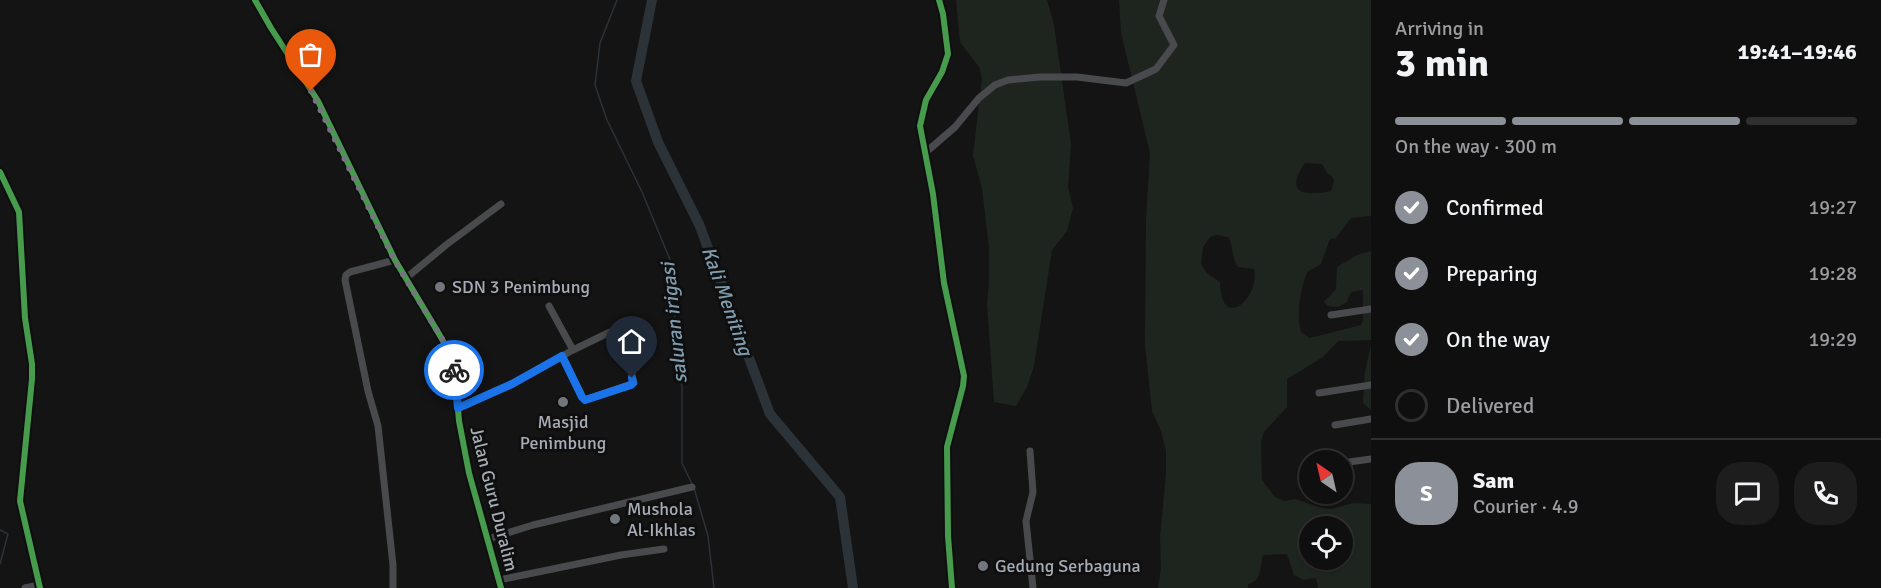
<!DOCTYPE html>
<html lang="en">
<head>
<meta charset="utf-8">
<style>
  :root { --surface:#0f0f10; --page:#1d1d1e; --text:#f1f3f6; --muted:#9b9c9f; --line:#2f2f30; --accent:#8c9099 }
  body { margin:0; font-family:Signika,sans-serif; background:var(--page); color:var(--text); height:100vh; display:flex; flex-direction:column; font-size:22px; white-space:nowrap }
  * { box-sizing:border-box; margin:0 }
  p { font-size:20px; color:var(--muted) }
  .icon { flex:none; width:33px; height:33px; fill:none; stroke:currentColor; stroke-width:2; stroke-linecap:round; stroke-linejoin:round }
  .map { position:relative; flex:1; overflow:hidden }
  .details { display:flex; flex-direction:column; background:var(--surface); width:510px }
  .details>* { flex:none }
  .needle { width:39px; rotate:326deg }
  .buttons { position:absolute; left:1299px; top:450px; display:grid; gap:12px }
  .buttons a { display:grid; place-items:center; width:54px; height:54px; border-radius:50%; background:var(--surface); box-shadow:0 2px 4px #0004,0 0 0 2px var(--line); font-size:30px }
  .pin { position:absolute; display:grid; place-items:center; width:51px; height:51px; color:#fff; margin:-62px -26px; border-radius:50% 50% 50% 0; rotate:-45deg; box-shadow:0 0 6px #0007 }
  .pin .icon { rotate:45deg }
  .courier { position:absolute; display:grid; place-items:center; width:60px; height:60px; margin:-30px; border:4px solid #1a73e8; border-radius:50%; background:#fff; color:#222; box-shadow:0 2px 8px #0007 }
  .head em { font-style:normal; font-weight:700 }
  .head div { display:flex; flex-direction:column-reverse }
  .head { display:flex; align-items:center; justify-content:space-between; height:102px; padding:0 24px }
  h1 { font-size:39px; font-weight:700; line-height:45px }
  .bar { display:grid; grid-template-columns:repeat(4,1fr); gap:9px 6px; align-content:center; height:72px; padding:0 24px }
  .bar i { height:8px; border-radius:4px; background:var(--line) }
  .bar .active { background:var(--accent) }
  .bar p { grid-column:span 4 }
  .line { display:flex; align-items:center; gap:15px; padding:0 24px; border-top:2px solid var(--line) }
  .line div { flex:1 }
  .round { display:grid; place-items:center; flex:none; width:63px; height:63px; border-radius:24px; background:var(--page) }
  ol { padding:0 24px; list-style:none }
  li { display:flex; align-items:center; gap:18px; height:66px }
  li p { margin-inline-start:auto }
  li .icon { padding:6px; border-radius:50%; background:var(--accent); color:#fff; stroke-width:4 }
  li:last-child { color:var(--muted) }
  li i { width:33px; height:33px; border:3px solid var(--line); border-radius:50% }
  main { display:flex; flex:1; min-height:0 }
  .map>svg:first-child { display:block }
  .green { fill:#1e251f; fill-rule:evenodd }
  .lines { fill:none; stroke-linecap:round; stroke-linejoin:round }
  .stream { stroke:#2b3238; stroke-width:1.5 }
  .river { stroke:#2b3238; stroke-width:10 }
  .street { stroke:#494a4d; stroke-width:7 }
  .cycleway-casing { stroke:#0f0f10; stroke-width:10 }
  .cycleway { stroke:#469c4c; stroke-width:6 }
  .done { stroke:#73777d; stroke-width:6; stroke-dasharray:0 10.8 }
  .route { stroke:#1a73e8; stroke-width:8 }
  .poi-dot { fill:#73777d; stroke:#0f0f10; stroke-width:2 }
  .labels { text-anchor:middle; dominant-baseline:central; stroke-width:6; stroke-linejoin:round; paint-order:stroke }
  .poi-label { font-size:18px; fill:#a6acb5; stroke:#0f0f10; text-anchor:start }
  .street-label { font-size:18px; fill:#a6acb5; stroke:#0f0f10 }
  .water-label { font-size:20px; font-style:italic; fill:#7f9cae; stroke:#0f0f10 }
</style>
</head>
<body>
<main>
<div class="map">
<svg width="1371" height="588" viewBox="0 0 1371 588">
  <rect width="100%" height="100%" fill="#141415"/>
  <g class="green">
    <polygon points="956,0 1047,0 1054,25 1071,144 1068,187 1073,208 1067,231 1052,250 1034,366 1027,387 1016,406 994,402 987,305 989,283 989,248 982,188 973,156 982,78 979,67 960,42"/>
    <path d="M 1119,0 L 1371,0 L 1371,216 L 1351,218 L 1336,238 L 1330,239 L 1321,264 L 1307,272 C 1300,293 1296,311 1301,332 L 1310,338 L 1361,325 L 1363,320 L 1363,290 L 1351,292 L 1347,302 L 1338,307 L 1328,306 L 1324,302 L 1336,289 L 1337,267 L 1357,255 L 1371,251 L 1371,340 L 1338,341 L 1323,357 L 1287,379 L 1287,407 L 1264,432 L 1261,442 L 1262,480 L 1275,497 L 1284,501 L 1295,499 L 1322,508 L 1332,509 L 1353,503 L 1371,504 L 1371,588 L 1318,588 L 1316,578 L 1304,580 L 1294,575 L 1287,554 L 1263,555 C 1260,566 1262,582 1248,584 L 1248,588 L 1158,588 L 1161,568 L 1160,537 L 1166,474 L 1166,451 L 1161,431 L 1152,411 L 1145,345 L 1146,220 L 1150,153 L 1121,33 ZM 1305,163 L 1322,164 L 1327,173 L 1332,176 L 1334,181 L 1331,191 C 1325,193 1318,193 1312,193 C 1288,193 1296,176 1305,163 ZM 1217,235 L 1228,237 C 1234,246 1231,258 1238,267 L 1254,269 C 1261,296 1221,334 1220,282 L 1207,273 L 1201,264 L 1203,247 L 1210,237 ZM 1310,526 L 1342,526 L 1342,560 L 1310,560 Z"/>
    <polygon points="1371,346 1371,410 1363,403 1365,371"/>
  </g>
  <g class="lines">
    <g class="stream">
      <polyline points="617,0 600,43 595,85 607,120 642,192 671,262 677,348 682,388 682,463 692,484"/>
      <polyline points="694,488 708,536 714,588"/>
      <polyline points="0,530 8,534 0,564"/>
    </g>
    <polyline class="river" points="652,0 636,81 658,142 699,224 770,414 840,497 853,588"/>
    <g class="street">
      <polyline points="255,0 271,28 318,101 395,260 442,339 449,353 455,373 459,421 469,473 501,588"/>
      <polyline points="939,0 943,14 948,54 942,72 926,100 920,126 933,194 944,283 964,376 963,386 947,447 948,536 952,588"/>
      <polyline points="925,153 955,127 979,98 995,85 1008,80 1040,77 1077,77 1126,83 1156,69 1174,45 1159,16 1164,0"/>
      <polyline points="0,172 19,212 25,318 32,364 32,379 20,501 40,588"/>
      <polyline points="405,279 446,245 501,204"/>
      <polyline points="549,306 573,350"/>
      <polyline points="1331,315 1371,309"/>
      <polyline points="1319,393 1371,385"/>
      <path d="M 458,408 L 512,384 L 573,350 L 610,332 C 626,336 630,369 634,383 L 585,400 L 582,397 L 562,356"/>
      <polyline points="1335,425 1371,419"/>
      <polyline points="1030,451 1033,492 1026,521 1033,588"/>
      <polyline points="1342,463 1371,459"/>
      <polyline points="488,539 533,525 692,487"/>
      <polyline points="499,580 621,555 664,549"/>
      <polyline points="25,588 39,585"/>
      <polyline points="393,588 393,565 378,426 368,391 345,280 346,275 350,272 395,260"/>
    </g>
    <g class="cycleway-casing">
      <g id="cycleway">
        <polyline points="255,0 271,28 318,101 395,260 442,339 449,353 455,373 459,421 469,473 501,588"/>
        <polyline points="939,0 943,14 948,54 942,72 926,100 920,126 933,194 944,283 964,376 963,386 947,447 948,536 952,588"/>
        <polyline points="0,172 19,212 25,318 32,364 32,379 20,501 40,588"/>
      </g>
    </g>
    <use href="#cycleway" class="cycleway"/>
  </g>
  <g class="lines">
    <polyline class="done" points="311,91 395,261 442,339 454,370"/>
    <polyline class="route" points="454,370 458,408 512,384 562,356 582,397 585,400 631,385 633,383 632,378"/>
  </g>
  <g class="poi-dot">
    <circle cx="440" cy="287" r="6"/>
    <circle cx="563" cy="402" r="6"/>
    <circle cx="615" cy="519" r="6"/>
    <circle cx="983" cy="566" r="6"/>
  </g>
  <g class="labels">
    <g class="poi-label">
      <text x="452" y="287">SDN 3 Penimbung</text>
      <text x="563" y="422" text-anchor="middle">Masjid<tspan x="563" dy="21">Penimbung</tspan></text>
      <text x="627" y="509">Mushola<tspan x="627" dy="21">Al-Ikhlas</tspan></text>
      <text x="995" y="566">Gedung Serbaguna</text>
    </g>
    <g class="street-label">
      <text transform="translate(494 499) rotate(76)">Jalan Guru Duralim</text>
    </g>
    <g class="water-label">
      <text transform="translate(727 301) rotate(70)">Kali Meniting</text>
      <text transform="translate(674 323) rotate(-96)">saluran irigasi</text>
    </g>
  </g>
</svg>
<div class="buttons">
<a><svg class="needle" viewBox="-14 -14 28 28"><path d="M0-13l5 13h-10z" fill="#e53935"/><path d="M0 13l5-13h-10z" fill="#9b9c9f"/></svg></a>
<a><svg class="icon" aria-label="locate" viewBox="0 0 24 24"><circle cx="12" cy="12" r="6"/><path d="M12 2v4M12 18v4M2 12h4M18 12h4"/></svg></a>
</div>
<div class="pin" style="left:311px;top:91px;background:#ea580c"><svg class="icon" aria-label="bag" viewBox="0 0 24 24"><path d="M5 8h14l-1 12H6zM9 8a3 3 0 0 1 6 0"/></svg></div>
<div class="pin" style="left:632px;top:378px;background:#1f2937"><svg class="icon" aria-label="home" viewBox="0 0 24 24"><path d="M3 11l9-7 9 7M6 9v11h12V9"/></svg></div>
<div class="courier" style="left:454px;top:370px"><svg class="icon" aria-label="bike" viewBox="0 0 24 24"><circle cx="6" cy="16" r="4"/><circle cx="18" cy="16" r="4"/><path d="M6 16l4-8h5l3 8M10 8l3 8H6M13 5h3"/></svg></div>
</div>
<section class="details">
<div class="head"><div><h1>3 min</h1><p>Arriving in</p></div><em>19:41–19:46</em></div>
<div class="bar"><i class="active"></i><i class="active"></i><i class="active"></i><i></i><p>On the way · 300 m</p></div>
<ol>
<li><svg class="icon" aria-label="check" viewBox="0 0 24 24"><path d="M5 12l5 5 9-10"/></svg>Confirmed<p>19:27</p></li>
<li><svg class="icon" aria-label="check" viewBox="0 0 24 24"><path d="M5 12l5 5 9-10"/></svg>Preparing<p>19:28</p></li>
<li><svg class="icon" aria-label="check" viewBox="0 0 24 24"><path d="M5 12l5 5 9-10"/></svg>On the way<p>19:29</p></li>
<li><i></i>Delivered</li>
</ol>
<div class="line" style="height:108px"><b class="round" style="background:var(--accent);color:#fff">S</b><div><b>Sam</b><p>Courier · 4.9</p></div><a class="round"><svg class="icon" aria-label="chat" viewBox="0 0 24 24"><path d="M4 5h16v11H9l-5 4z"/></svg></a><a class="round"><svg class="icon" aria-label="phone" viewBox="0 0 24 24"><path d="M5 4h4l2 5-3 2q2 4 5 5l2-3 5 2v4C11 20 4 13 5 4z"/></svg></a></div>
</section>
</main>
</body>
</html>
